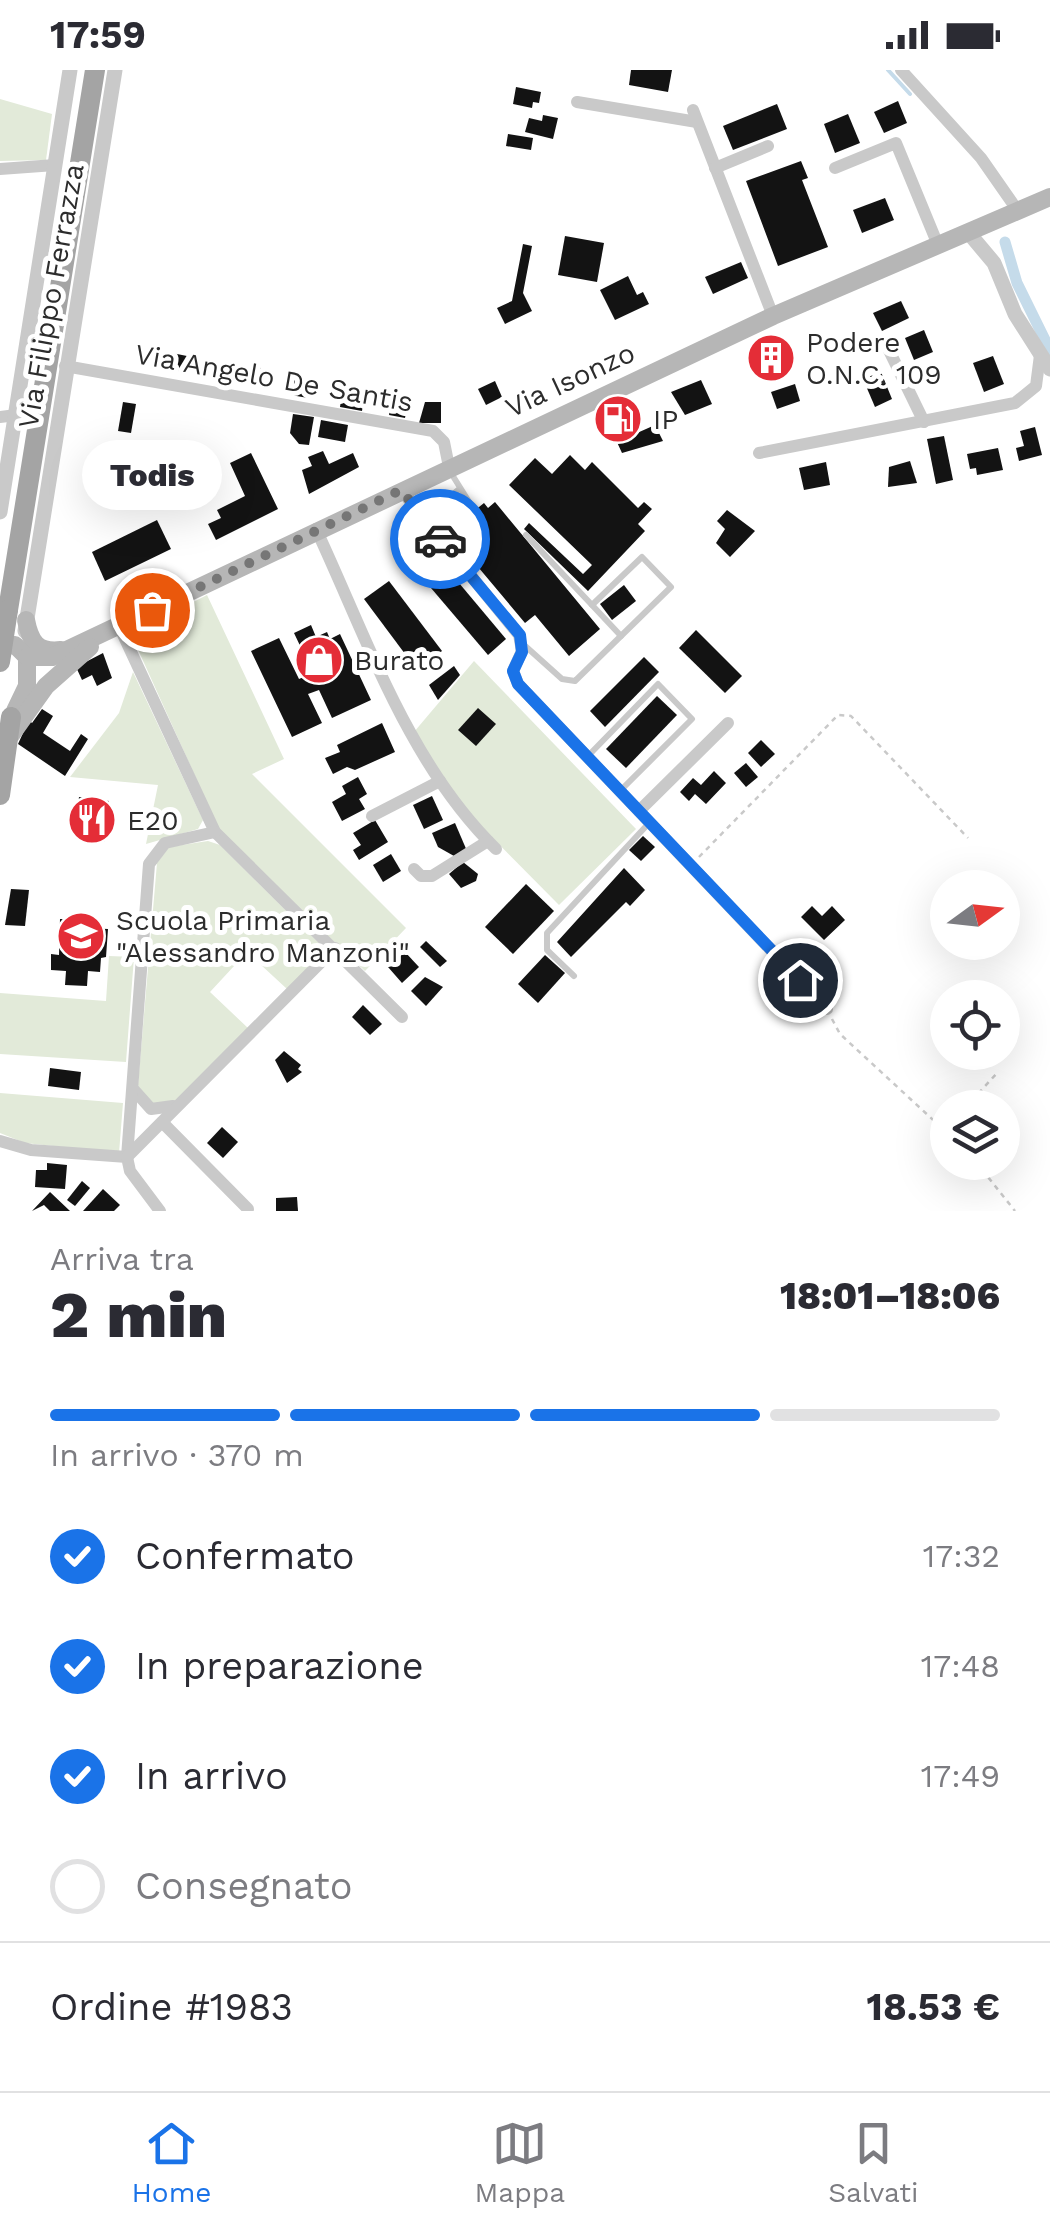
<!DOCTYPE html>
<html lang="it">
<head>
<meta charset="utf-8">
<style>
  :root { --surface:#fff; --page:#f7f7f7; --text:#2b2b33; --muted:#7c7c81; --line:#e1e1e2; --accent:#1a73e8 }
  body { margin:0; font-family:"Work Sans",sans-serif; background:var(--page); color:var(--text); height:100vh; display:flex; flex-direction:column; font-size:38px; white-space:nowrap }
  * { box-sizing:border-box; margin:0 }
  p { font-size:32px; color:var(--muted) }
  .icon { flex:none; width:55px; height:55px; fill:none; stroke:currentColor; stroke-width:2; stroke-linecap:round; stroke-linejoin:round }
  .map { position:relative; height:1141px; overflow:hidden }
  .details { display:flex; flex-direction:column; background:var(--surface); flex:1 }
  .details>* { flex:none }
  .needle { width:65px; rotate:75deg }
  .controls { position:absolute; left:930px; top:800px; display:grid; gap:20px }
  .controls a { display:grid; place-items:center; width:90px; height:90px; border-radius:50%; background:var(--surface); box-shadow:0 10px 40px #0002; font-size:50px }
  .pin { position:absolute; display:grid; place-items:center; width:85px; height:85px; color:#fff; margin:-42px; border:5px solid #fff; border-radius:50%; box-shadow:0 2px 10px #0007 }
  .courier { position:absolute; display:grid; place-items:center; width:100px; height:100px; margin:-50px; border:8px solid #1a73e8; border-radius:50%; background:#fff; color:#222; box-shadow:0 2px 12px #0007 }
  .bubble { position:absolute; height:70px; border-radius:35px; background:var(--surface); box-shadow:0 10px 40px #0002; font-size:32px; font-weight:800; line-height:70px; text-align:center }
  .head em { font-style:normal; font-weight:800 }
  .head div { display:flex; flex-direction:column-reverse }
  .head { display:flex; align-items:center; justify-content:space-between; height:170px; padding:0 50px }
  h1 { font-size:65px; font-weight:800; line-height:75px }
  .bar { display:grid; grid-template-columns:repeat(4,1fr); gap:15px 10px; align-content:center; height:120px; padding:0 50px }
  .bar i { height:12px; border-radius:8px; background:var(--line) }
  .bar .current { background:var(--accent) }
  .bar p { grid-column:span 4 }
  .line { display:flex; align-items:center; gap:25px; padding:0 50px; border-top:2px solid var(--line) }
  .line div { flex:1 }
  ol { padding:0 50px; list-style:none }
  li { display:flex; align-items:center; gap:30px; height:110px }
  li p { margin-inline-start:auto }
  li .icon { padding:10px; border-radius:50%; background:var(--accent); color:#fff; stroke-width:4 }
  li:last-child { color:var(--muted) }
  li i { width:55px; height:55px; border:5px solid var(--line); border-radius:50% }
  .status { display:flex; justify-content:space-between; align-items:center; height:70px; padding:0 50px; background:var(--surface); direction:ltr }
  .status svg { height:28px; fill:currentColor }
  .tab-bar { display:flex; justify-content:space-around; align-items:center; height:140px; border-top:2px solid var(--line); background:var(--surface); font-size:28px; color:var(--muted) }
  .tab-bar a { display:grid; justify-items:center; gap:5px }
  .tab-bar .current { color:var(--accent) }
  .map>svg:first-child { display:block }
  .green { fill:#e2ead9 }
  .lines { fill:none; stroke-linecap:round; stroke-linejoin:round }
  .stream { stroke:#c5dbea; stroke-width:4 }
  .canal { stroke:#c5dbea; stroke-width:11 }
  .building { fill:#131313 }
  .path { stroke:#c9c9c9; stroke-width:2.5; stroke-dasharray:5 5; stroke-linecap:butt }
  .service { stroke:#c9c9c9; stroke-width:6 }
  .minor { stroke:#c9c9c9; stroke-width:12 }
  .tertiary { stroke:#c9c9c9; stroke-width:15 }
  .secondary { stroke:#b6b6b6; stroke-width:18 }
  .primary { stroke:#a4a4a4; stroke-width:20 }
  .primary-bridge { stroke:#a4a4a4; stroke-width:20 }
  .done { stroke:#767676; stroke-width:10; stroke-dasharray:0 18 }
  .route { stroke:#1a73e8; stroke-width:12 }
  .labels { text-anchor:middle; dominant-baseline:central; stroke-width:10; stroke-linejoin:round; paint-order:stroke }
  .street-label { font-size:28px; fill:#2c2c2c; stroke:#fff }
  .poi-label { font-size:28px; fill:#2c2c2c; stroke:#fff; text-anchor:start }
</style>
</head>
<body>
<div class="status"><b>17:59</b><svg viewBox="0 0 49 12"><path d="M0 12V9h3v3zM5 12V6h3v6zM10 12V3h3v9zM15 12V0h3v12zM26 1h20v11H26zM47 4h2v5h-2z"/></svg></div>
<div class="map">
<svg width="1050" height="1141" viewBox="0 0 1050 1141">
  <rect width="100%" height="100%" fill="#fff"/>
  <g class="green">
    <polygon points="0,29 52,44 46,90 0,91"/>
    <polygon points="207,525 284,689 252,704 406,858 365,901 231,775 218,757 131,564"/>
    <polygon points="474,591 636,759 559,835 467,742 414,662"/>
    <polygon points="133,602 203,750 198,759 146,774 158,715 70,707 119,643"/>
    <polygon points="208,771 220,775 324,878 323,884 287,919 247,882 210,922 249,959 176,1031 156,1036 142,1026 138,1015 157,793 169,777"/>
    <polygon points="109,886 134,887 126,992 0,984 0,923 106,931"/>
    <polygon points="0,1023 123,1033 119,1083 25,1073 0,1063"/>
  </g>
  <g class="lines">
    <polyline class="stream" points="888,0 910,24"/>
    <polyline class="canal" points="1005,172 1017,213 1050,280"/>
  </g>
  <g class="building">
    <polygon points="631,0 672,0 668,22 629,15"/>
    <polygon points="516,17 541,22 539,33 533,32 532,38 513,34"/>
    <polygon points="898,31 907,53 884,63 874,42"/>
    <polygon points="777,34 787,59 733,80 723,56"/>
    <polygon points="848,44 860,73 835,83 824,54"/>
    <polygon points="543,45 558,48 553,69 525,62 529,48 542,51"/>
    <polygon points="508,64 533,68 531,80 506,76"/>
    <polygon points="801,91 808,108 802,110 828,177 778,196 746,111"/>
    <polygon points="885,128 894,150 862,163 853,140"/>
    <polygon points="565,166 604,173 597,212 558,205"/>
    <polygon points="523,174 532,176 523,223 532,241 505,254 497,238 512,231"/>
    <polygon points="741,192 748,208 713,224 705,207"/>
    <polygon points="628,206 637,225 643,222 649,234 615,250 600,220"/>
    <polygon points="901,231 909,248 882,261 873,243"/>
    <polygon points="924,260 933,282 914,290 905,268"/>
    <polygon points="781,275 787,294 764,301 759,297 754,283"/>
    <polygon points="172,283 192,287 189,303 169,300"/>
    <polygon points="993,286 1004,314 984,322 973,293"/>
    <polygon points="239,294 261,298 257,316 231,311"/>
    <polygon points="881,302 892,329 875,337 863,309"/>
    <polygon points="289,305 311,308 308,328 285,324"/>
    <polygon points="701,310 712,334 685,345 671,322"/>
    <polygon points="495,311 502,327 486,335 478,319"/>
    <polygon points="795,314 800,331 777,339 771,322"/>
    <polygon points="343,317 365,321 362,341 340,337"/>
    <polygon points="393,322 409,325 405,348 389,345"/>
    <polygon points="123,332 136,334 131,363 118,361"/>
    <polygon points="425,332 441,332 441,353 419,353"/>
    <polygon points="615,339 628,367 655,355 663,371 622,383 604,344"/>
    <polygon points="293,344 314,347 309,375 299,374 290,363"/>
    <polygon points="321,350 348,355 345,372 318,367"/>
    <polygon points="1035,357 1042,385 1019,391 1016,378 1024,376 1020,361"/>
    <polygon points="944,366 953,410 936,414 927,369"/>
    <polygon points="998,378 1003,400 977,405 976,398 970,399 967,384"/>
    <polygon points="323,381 329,394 353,383 359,397 309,424 302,400 312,396 308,387"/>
    <polygon points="251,383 278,439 216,470 208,454 221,448 217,440 245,426 230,393"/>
    <polygon points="570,385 585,400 592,392 638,438 644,432 652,439 638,454 645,461 588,521 524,459 529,453 583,504 592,495 509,415 535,388 552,404"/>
    <polygon points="910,391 917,413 888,417 889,397"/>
    <polygon points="826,392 830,415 804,420 799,398"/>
    <polygon points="115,394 148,401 145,418 133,418 125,428 108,425"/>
    <polygon points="495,432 600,559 569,586 535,545 525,553 468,485 481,474 471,461 477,456 469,445 484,433 488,438"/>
    <polygon points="727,440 755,461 730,487 716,473 725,459 717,451"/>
    <polygon points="157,450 171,479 105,511 92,482"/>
    <polygon points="433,482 506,569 488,585 414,498"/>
    <polygon points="389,511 442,581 417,600 364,529"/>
    <polygon points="624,515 636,531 612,550 600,534"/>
    <polygon points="311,555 316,567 327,562 330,569 340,564 371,630 332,648 319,620 308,624 322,653 292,667 251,581 279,568 299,609 313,603 294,563"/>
    <polygon points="696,560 742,606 725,623 679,578"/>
    <polygon points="103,583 112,608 97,616 92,605 82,610 76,597"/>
    <polygon points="644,587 659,602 605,657 590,641"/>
    <polygon points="454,596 460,605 438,630 429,615"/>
    <polygon points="657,626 677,645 626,698 606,679"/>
    <polygon points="478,638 496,654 476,676 458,660"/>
    <polygon points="42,639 53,646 43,663 70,681 81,664 88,669 65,706 18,674 29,650 32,653"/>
    <polygon points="382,653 395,682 355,700 347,697 333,704 325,688 340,682 337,675"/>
    <polygon points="761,670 775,684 761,697 748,683"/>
    <polygon points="746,693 758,707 746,717 734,703"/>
    <polygon points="714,701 726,713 706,734 695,724 689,731 680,722 693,708 701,715"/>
    <polygon points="358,707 367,724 359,729 365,739 342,751 332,732 346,724 342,716"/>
    <polygon points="432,726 443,750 424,759 413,735"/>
    <polygon points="79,727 109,731 104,772 75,768"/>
    <polygon points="375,750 388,772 359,790 353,780 361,775 353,763"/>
    <polygon points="455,753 467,781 454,786 438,777 432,763"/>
    <polygon points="643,766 655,777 641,791 629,780"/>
    <polygon points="391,784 401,801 383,812 373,795"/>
    <polygon points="463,792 478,804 476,811 461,818 449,804"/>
    <polygon points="624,798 645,820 630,836 626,832 571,887 557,872"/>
    <polygon points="526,814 554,841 513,884 485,857"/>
    <polygon points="11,819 29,820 25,856 5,855"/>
    <polygon points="812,836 822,846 832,836 845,850 824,870 801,847"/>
    <polygon points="60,849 88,850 87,858 108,859 106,887 101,888 100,902 88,901 87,916 65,915 66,901 51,900 51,884 59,885"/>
    <polygon points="426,871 447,891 440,897 420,877"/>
    <polygon points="405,882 419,897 402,913 388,897"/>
    <polygon points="545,885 565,903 538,933 518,914"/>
    <polygon points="425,907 443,917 426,936 411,921"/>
    <polygon points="363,935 382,954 370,965 352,947"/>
    <polygon points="284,981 301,995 298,999 302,1002 287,1013 275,990"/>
    <polygon points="50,998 81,1002 79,1020 48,1016"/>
    <polygon points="222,1057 238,1072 223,1088 207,1073"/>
    <polygon points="47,1093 67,1095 65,1119 35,1117 36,1100 47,1100"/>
    <polygon points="82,1111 90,1118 75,1136 67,1130"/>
    <polygon points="103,1119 120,1135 114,1141 83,1141"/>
    <polygon points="50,1122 70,1141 50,1141 44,1135 32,1141"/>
    <polygon points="297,1127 298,1141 276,1141 276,1128"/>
  </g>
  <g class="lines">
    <g class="path">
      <polyline points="699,787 838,645 851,646 968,768"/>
      <polyline points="832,949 840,964 944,1060"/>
      <polyline points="965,1038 997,1003"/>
      <polyline points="976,1092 1015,1141"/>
    </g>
    <g class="service">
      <polyline points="451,403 471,435 451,452 470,476"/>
      <polyline points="451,452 439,436 458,420"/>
      <polyline points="592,535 621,566"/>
      <polyline points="523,574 562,609 575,611 671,517 642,487 592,535 526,465"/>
      <polyline points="588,686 658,614 692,649 620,721"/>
      <polyline points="574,906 547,880 547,863 649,753"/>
    </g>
    <g class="minor">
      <polyline points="901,0 981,88 1018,141"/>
      <polyline points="577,32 697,52"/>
      <polyline points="693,40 773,246"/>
      <polyline points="715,98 768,76"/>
      <polyline points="835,98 896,73 938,175"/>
      <polyline points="0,99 55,95"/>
      <polyline points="885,272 924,352"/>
      <polyline points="65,296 433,361 444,372 449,397"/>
      <polyline points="0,347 16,345"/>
      <polyline points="759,383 1015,333 1036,316 1040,285"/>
      <polyline points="401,420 519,565 522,581 513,601 518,614 827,939"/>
      <path d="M 316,459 C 367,568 408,693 496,779"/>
      <polyline points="119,556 215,762 402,947"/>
      <polyline points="639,741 728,653"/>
      <polyline points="372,746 440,711"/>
      <polyline points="414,799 421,806 432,806 488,771"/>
      <polyline points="134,1020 151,1039 173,1036"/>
      <polyline points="162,1052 248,1139"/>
      <polyline points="0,1071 31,1080 127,1087 130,1101 160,1141"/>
      <polyline points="127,1087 149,794 165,773 215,762"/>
      <polyline points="127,1087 335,878"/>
    </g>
    <g class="tertiary">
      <polyline points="968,162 994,193 1015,244 1050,299"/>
      <polyline points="0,442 70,0"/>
      <polyline points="25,561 115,0"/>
    </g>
    <g class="secondary">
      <path d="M 26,550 C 30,571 37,583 61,580"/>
      <polyline points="0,576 15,575 27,587 27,616 15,641"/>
      <polyline points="27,587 52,587 773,246 1050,127"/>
      <polyline points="11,665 46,616 90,577"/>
    </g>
    <g class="primary">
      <polyline points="8,540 95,0"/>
      <polyline points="0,725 11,647"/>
    </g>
    <polyline class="primary-bridge" points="0,592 8,540"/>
  </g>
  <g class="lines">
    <polyline class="done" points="152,540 401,420 440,469"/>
    <polyline class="route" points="440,469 520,565 522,582 513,601 518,614 800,910"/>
  </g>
  <defs>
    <g id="building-disc" transform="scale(2.5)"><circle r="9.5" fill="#e42d37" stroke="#fff"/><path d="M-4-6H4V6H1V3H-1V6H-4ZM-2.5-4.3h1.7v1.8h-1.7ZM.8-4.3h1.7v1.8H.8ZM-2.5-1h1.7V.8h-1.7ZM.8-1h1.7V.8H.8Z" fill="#fff"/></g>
    <g id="fuel-disc" transform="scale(2.5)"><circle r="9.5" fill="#e42d37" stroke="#fff"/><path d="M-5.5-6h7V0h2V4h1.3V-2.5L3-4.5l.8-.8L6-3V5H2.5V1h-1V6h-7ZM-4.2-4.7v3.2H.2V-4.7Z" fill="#fff"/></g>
    <g id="shop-disc" transform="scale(2.5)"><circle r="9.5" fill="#e42d37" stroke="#fff"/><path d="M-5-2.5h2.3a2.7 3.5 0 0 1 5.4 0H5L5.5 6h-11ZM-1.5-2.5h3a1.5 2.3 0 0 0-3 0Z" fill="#fff"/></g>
    <g id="restaurant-disc" transform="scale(2.5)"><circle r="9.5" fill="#e42d37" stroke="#fff"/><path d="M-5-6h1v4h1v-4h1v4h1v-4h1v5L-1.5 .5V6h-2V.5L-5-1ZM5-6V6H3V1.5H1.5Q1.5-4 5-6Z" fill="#fff"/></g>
    <g id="school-disc" transform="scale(2.5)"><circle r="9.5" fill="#e42d37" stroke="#fff"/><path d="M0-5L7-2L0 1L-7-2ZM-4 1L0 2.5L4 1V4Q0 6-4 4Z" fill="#fff"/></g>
  </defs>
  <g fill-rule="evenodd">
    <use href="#building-disc" x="771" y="288"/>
    <use href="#fuel-disc" x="618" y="349"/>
    <use href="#shop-disc" x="319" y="590"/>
    <use href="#restaurant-disc" x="92" y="750"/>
    <use href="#school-disc" x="81" y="866"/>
  </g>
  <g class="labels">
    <g class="street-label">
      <text transform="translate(51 226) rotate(-80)">Via Filippo Ferrazza</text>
      <text transform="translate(274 308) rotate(10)">Via Angelo De Santis</text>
      <text transform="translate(570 310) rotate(-25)">Via Isonzo</text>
    </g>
    <g class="poi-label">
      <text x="806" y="272">Podere<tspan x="806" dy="32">O.N.C. 109</tspan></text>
      <text x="653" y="349">IP</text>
      <text x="354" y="590">Burato</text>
      <text x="127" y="750">E20</text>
      <text x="116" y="850">Scuola Primaria<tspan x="116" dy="32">"Alessandro Manzoni"</tspan></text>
    </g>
  </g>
</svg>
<div class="controls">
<a><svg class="needle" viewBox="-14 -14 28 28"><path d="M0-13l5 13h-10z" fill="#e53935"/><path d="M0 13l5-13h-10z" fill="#7c7c81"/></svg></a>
<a><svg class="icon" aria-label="locate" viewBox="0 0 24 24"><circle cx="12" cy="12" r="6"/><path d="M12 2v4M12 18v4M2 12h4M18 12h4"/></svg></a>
<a><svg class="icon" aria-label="layers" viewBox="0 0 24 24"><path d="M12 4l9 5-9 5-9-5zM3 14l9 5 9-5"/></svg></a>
</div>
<div class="pin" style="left:152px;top:540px;background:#ea580c"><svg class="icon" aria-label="bag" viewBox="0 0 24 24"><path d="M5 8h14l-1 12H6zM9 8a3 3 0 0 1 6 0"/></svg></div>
<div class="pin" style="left:800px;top:910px;background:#1f2937"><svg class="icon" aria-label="home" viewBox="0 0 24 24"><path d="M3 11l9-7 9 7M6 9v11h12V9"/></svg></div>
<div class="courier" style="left:440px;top:469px"><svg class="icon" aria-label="car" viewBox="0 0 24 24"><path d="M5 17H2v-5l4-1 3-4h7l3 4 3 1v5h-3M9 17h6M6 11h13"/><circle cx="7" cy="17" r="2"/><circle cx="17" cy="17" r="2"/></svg></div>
<div class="bubble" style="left:82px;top:370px;width:140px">Todis</div>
</div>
<section class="details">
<div class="head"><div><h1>2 min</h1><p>Arriva tra</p></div><em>18:01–18:06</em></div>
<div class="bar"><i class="current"></i><i class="current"></i><i class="current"></i><i></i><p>In arrivo · 370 m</p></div>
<ol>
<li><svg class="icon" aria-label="check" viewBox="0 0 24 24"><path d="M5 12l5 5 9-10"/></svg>Confermato<p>17:32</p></li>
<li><svg class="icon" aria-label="check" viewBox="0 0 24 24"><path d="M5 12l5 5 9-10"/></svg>In preparazione<p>17:48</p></li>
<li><svg class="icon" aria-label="check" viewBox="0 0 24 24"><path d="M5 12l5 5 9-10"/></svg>In arrivo<p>17:49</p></li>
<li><i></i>Consegnato</li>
</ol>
<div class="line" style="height:130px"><div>Ordine #1983</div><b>18.53 €</b></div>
</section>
<nav class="tab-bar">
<a class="current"><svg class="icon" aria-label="home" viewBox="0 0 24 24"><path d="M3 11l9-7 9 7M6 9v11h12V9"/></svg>Home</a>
<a><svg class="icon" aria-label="map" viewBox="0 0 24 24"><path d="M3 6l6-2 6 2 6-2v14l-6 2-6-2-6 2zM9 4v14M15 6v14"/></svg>Mappa</a>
<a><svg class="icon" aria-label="saved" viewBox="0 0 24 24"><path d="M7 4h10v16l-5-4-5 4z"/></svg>Salvati</a>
</nav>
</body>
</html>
